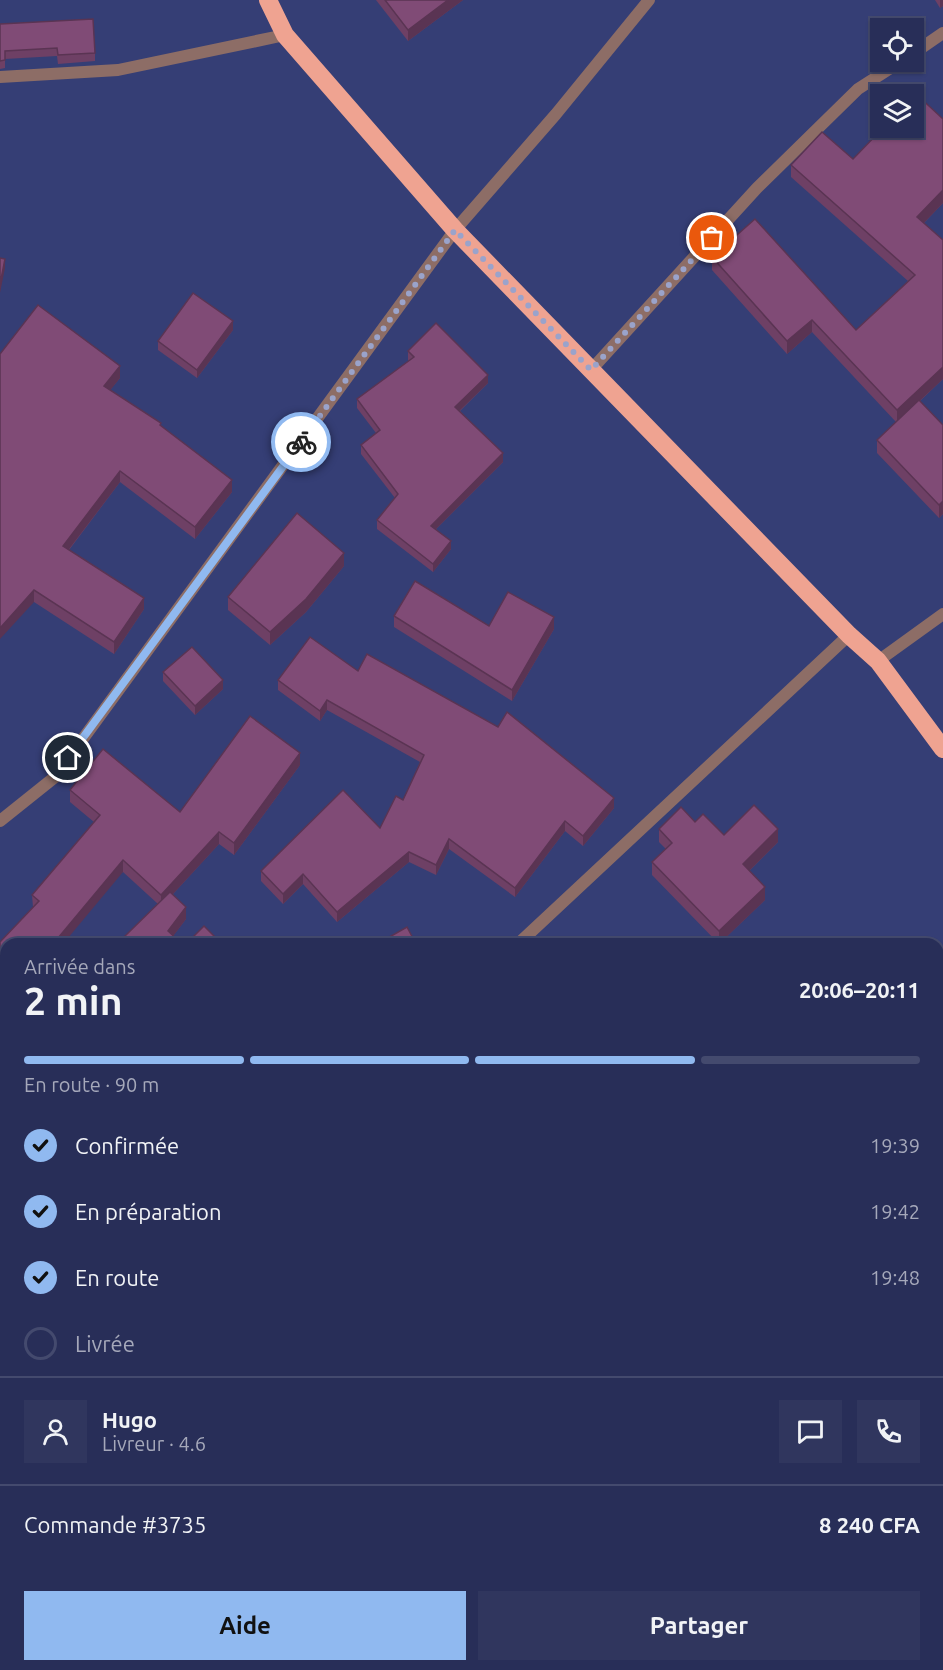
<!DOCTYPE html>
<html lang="fr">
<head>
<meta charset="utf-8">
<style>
  :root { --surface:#282e58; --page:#30365e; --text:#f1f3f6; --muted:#a5a8ba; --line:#444a6e; --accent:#90b9f0 }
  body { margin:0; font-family:Ubuntu,sans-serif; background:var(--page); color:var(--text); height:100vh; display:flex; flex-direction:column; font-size:22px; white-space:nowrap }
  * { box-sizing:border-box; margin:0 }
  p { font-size:20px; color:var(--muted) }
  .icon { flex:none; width:33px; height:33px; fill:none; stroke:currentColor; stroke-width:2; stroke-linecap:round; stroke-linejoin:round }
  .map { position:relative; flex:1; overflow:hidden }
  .side { position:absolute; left:0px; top:938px; width:944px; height:734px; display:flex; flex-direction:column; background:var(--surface); border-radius:18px 18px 0 0; box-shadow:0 2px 4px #0004,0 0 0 2px var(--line) }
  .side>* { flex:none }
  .fabs { position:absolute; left:870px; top:18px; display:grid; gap:12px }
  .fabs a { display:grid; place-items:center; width:54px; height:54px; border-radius:0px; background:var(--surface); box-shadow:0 2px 4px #0004,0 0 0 2px var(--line); font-size:30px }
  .pin { position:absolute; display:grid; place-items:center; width:51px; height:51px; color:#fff; margin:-26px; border:3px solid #fff; border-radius:50%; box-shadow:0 2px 6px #0007 }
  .courier { position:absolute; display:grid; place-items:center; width:60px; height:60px; margin:-30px; border:4px solid #90b9f0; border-radius:50%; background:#fff; color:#222; box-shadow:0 2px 8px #0007 }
  .head em { font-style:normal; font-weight:600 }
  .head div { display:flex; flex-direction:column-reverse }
  .head { display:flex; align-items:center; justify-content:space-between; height:102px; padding:0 24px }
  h1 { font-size:39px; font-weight:600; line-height:45px }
  .bar { display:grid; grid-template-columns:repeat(4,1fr); gap:9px 6px; align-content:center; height:72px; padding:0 24px }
  .bar i { height:8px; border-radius:4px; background:var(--line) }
  .bar .active { background:var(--accent) }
  .bar p { grid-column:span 4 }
  .line { display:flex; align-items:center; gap:15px; padding:0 24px; border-top:2px solid var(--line) }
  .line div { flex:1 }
  .round { display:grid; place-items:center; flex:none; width:63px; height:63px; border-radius:0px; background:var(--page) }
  ol { padding:0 24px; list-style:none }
  li { display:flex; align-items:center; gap:18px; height:66px }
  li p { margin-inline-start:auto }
  li .icon { padding:6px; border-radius:50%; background:var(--accent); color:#111; stroke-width:4 }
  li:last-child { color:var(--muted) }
  li i { width:33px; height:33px; border:3px solid var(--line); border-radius:50% }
  .primary-button { display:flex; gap:12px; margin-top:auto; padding:12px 24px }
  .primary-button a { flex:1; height:69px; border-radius:0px; background:var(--accent); color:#111; font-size:24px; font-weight:600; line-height:69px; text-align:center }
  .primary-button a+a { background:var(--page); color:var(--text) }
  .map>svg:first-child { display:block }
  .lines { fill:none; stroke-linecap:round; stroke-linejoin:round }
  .street { stroke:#8d6d66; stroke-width:12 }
  .highway { stroke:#efa391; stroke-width:18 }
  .wall { fill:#6e4065 }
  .shaded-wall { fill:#5a3453 }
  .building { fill:#804b76; stroke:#5a3453; stroke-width:1.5 }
  .done { stroke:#9aa3cb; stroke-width:6; stroke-dasharray:0 10.8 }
  .route { stroke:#90b9f0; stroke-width:8 }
</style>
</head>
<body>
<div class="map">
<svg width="943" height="1670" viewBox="0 0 943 1670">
  <rect width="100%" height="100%" fill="#353e75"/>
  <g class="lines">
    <g class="street">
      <polyline points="914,53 943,33"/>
      <polyline points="0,77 118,70 285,35"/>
      <polyline points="591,370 757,188 858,89 900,62"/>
      <polyline points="878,661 943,614"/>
      <polyline points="0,821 55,777 455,230 556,114 649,0"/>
      <polyline points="518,944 849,635"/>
      <polyline points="0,1306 6,1310"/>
      <polyline points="206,1665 211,1670"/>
      <polyline points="380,1670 382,1665"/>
    </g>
    <polyline class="highway" points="268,0 285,35 455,230 849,635 878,661 943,749"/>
  </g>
  <g class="wall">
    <polygon points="376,0 463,0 408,41"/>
    <polygon points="935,0 943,0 943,6 940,8"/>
    <polygon points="0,24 95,53 95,61 58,64 57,56 5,59 5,68 0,69"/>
    <polygon points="943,119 943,203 924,223 943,240 943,379 920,401 943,425 943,514 939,518 877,453 877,440 896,422 812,332 787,354 712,270 712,257 856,330 908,281 791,177 791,165 853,159"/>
    <polygon points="233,330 197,378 158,350 158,341"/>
    <polygon points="408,351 488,383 460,411 503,462 436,529 451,549 433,572 377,529 377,520 395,498 361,454 361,445 376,433 357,408 357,399 409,361 408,360"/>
    <polygon points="0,354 120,378 110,390 161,426 232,492 195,539 120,482 69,550 144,609 114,654 34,602"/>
    <polygon points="344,566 306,612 270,645 228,610 228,597"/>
    <polygon points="394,616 489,626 554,629 512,701 394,627"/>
    <polygon points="358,671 614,808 583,846 565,831 515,897 449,849 436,875 409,862 337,922 303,884 283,904 261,881 261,871 380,828 403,800 420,762 327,710 320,721 278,690 278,680"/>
    <polygon points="163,672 223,689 195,715 163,681"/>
    <polygon points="300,765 234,855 219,844 173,894 186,919 173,936 182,944 124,944 124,937 158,904 123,872 6,944 6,1052 0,1059 0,942 33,907 32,895 94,822 70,802 70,790 180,812"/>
    <polygon points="695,822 724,835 778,842 749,871 765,900 719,944 652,875 652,862 666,849 659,842 659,829"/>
    <polygon points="943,1049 943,1212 938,1197 938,1050"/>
    <polygon points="943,1381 943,1447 938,1442 938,1386"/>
    <polygon points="0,1447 6,1449 6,1513 0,1510"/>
  </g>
  <g class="shaded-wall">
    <polygon points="448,0 463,0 408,41 408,30"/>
    <polygon points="940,0 943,0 943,6 940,8"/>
    <polygon points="943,190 943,203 917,230 917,217"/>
    <polygon points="5,259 5,268 0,293 0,284"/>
    <polygon points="812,320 812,332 787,354 787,341"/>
    <polygon points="233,321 233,330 197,378 197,370"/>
    <polygon points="120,366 120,378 104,398 104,386"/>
    <polygon points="943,367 943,379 897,422 897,410"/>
    <polygon points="488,375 488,383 455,415 455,407"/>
    <polygon points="503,453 503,462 431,534 431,526"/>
    <polygon points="120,471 120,482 63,557 63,546"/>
    <polygon points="232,480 232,492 195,539 195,527"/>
    <polygon points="943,501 943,514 939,518 939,505"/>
    <polygon points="451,541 451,549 433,572 433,564"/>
    <polygon points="344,553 344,566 306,612 270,645 270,632"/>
    <polygon points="34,590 34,602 0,639 0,628"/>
    <polygon points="144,598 144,609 114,654 114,642"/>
    <polygon points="554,617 554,629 512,701 512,690"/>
    <polygon points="223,680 223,689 195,715 195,706"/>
    <polygon points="327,700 327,710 320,721 320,711"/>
    <polygon points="300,753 300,765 234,855 234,843"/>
    <polygon points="614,798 614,808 583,846 583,836"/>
    <polygon points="565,821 565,831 515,897 515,888"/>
    <polygon points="778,829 778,842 743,877 743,864"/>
    <polygon points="219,832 219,844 161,907 161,895"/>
    <polygon points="449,839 449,849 436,875 436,865"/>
    <polygon points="409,852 409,862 337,922 337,912"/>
    <polygon points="123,860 123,872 63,944 53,944"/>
    <polygon points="303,874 303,884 283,904 283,894"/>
    <polygon points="765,887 765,900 719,944 719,931"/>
    <polygon points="186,907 186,919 168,943 168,931"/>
    <polygon points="6,1040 6,1052 0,1059 0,1047"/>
    <polygon points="6,1253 6,1265 0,1272 0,1260"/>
    <polygon points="6,1419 6,1427 0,1440 0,1431"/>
  </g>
  <g class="building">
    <polygon points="385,0 448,0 408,30"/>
    <polygon points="93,19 95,53 58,55 57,48 5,51 5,60 0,61 0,24"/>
    <polygon points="915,93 943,119 943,190 917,217 943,240 943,367 897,410 812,320 787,341 712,257 755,219 856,330 915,275 791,165 822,132 853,159 883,128 914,128 914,95"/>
    <polygon points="0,258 5,259 0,284"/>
    <polygon points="193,293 233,321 197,370 158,341"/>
    <polygon points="38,305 120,366 104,386 161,423 160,425 232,480 195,527 120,471 63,546 144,598 114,642 34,590 0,628 0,354"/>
    <polygon points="436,323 488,375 455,407 503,453 431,526 451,541 433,564 377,520 398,494 361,445 380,430 357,399 414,357 408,351"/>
    <polygon points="919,400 943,425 943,501 939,505 877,440"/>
    <polygon points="297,513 344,553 306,599 270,632 228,597"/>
    <polygon points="415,581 489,626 508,592 554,617 512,690 394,616"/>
    <polygon points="310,637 358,671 367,654 498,727 507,712 614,798 583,836 565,821 515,888 449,839 436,865 409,852 337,912 303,874 283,894 261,871 343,790 380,828 396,796 403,800 424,755 327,700 320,711 278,680"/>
    <polygon points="192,647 223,680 195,706 163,672"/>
    <polygon points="250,716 300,753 234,843 219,832 161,895 123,860 53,944 6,944 6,1040 0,1047 0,942 39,901 32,895 100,815 70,790 103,749 180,812"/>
    <polygon points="754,805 778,829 743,864 765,887 719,931 652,862 672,843 659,829 681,807 695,822 703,814 724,835"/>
    <polygon points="170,892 186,907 168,931 182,944 130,944 124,937"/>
    <polygon points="204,926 222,944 186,944"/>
    <polygon points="407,927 416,944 377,944"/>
    <polygon points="943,1049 943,1201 938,1186 938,1050"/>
    <polygon points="0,1114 6,1119 6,1253 0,1260"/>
    <polygon points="943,1381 943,1437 938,1431 938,1386"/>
    <polygon points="0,1396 6,1398 6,1419 0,1431"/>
    <polygon points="0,1447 6,1449 6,1500 0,1497"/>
    <polygon points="0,1605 6,1608 6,1665 134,1665 143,1670 0,1670"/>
    <polygon points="285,1665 325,1665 330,1670 280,1670"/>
  </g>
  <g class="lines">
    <polyline class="done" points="301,442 455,230 591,370 712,238"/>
    <polyline class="route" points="68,758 301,442"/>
  </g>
</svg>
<div class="fabs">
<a><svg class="icon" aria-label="locate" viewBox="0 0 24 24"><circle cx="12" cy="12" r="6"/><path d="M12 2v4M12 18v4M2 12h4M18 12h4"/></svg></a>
<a><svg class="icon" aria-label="layers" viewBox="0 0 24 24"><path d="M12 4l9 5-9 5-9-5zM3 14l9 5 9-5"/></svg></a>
</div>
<div class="pin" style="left:712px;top:238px;background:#ea580c"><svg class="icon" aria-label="bag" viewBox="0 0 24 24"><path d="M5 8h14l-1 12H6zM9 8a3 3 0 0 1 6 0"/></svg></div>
<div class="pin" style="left:68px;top:758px;background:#1f2937"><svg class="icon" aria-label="home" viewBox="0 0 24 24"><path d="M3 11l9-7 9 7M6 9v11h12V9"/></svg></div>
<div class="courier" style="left:301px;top:442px"><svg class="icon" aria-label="bike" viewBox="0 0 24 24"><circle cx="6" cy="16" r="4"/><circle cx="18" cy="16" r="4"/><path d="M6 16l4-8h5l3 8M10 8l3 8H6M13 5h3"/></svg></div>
<section class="side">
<div class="head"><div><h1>2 min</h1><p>Arrivée dans</p></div><em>20:06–20:11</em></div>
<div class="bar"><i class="active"></i><i class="active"></i><i class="active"></i><i></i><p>En route · 90 m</p></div>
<ol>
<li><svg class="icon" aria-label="check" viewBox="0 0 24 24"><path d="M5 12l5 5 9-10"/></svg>Confirmée<p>19:39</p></li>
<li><svg class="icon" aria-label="check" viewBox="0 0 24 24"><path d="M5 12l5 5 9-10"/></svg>En préparation<p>19:42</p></li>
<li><svg class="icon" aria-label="check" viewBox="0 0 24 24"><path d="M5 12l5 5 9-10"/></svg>En route<p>19:48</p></li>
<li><i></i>Livrée</li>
</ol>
<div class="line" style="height:108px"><a class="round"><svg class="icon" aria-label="person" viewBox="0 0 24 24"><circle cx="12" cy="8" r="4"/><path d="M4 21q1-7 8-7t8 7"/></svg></a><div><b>Hugo</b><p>Livreur · 4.6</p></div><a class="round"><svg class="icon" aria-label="chat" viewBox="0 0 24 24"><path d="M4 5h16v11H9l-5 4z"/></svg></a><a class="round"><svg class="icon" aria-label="phone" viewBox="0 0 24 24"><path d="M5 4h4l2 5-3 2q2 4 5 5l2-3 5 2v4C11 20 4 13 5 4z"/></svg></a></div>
<div class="line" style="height:78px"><div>Commande #3735</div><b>8 240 CFA</b></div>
<div class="primary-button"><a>Aide</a><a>Partager</a></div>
</section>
</div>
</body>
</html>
